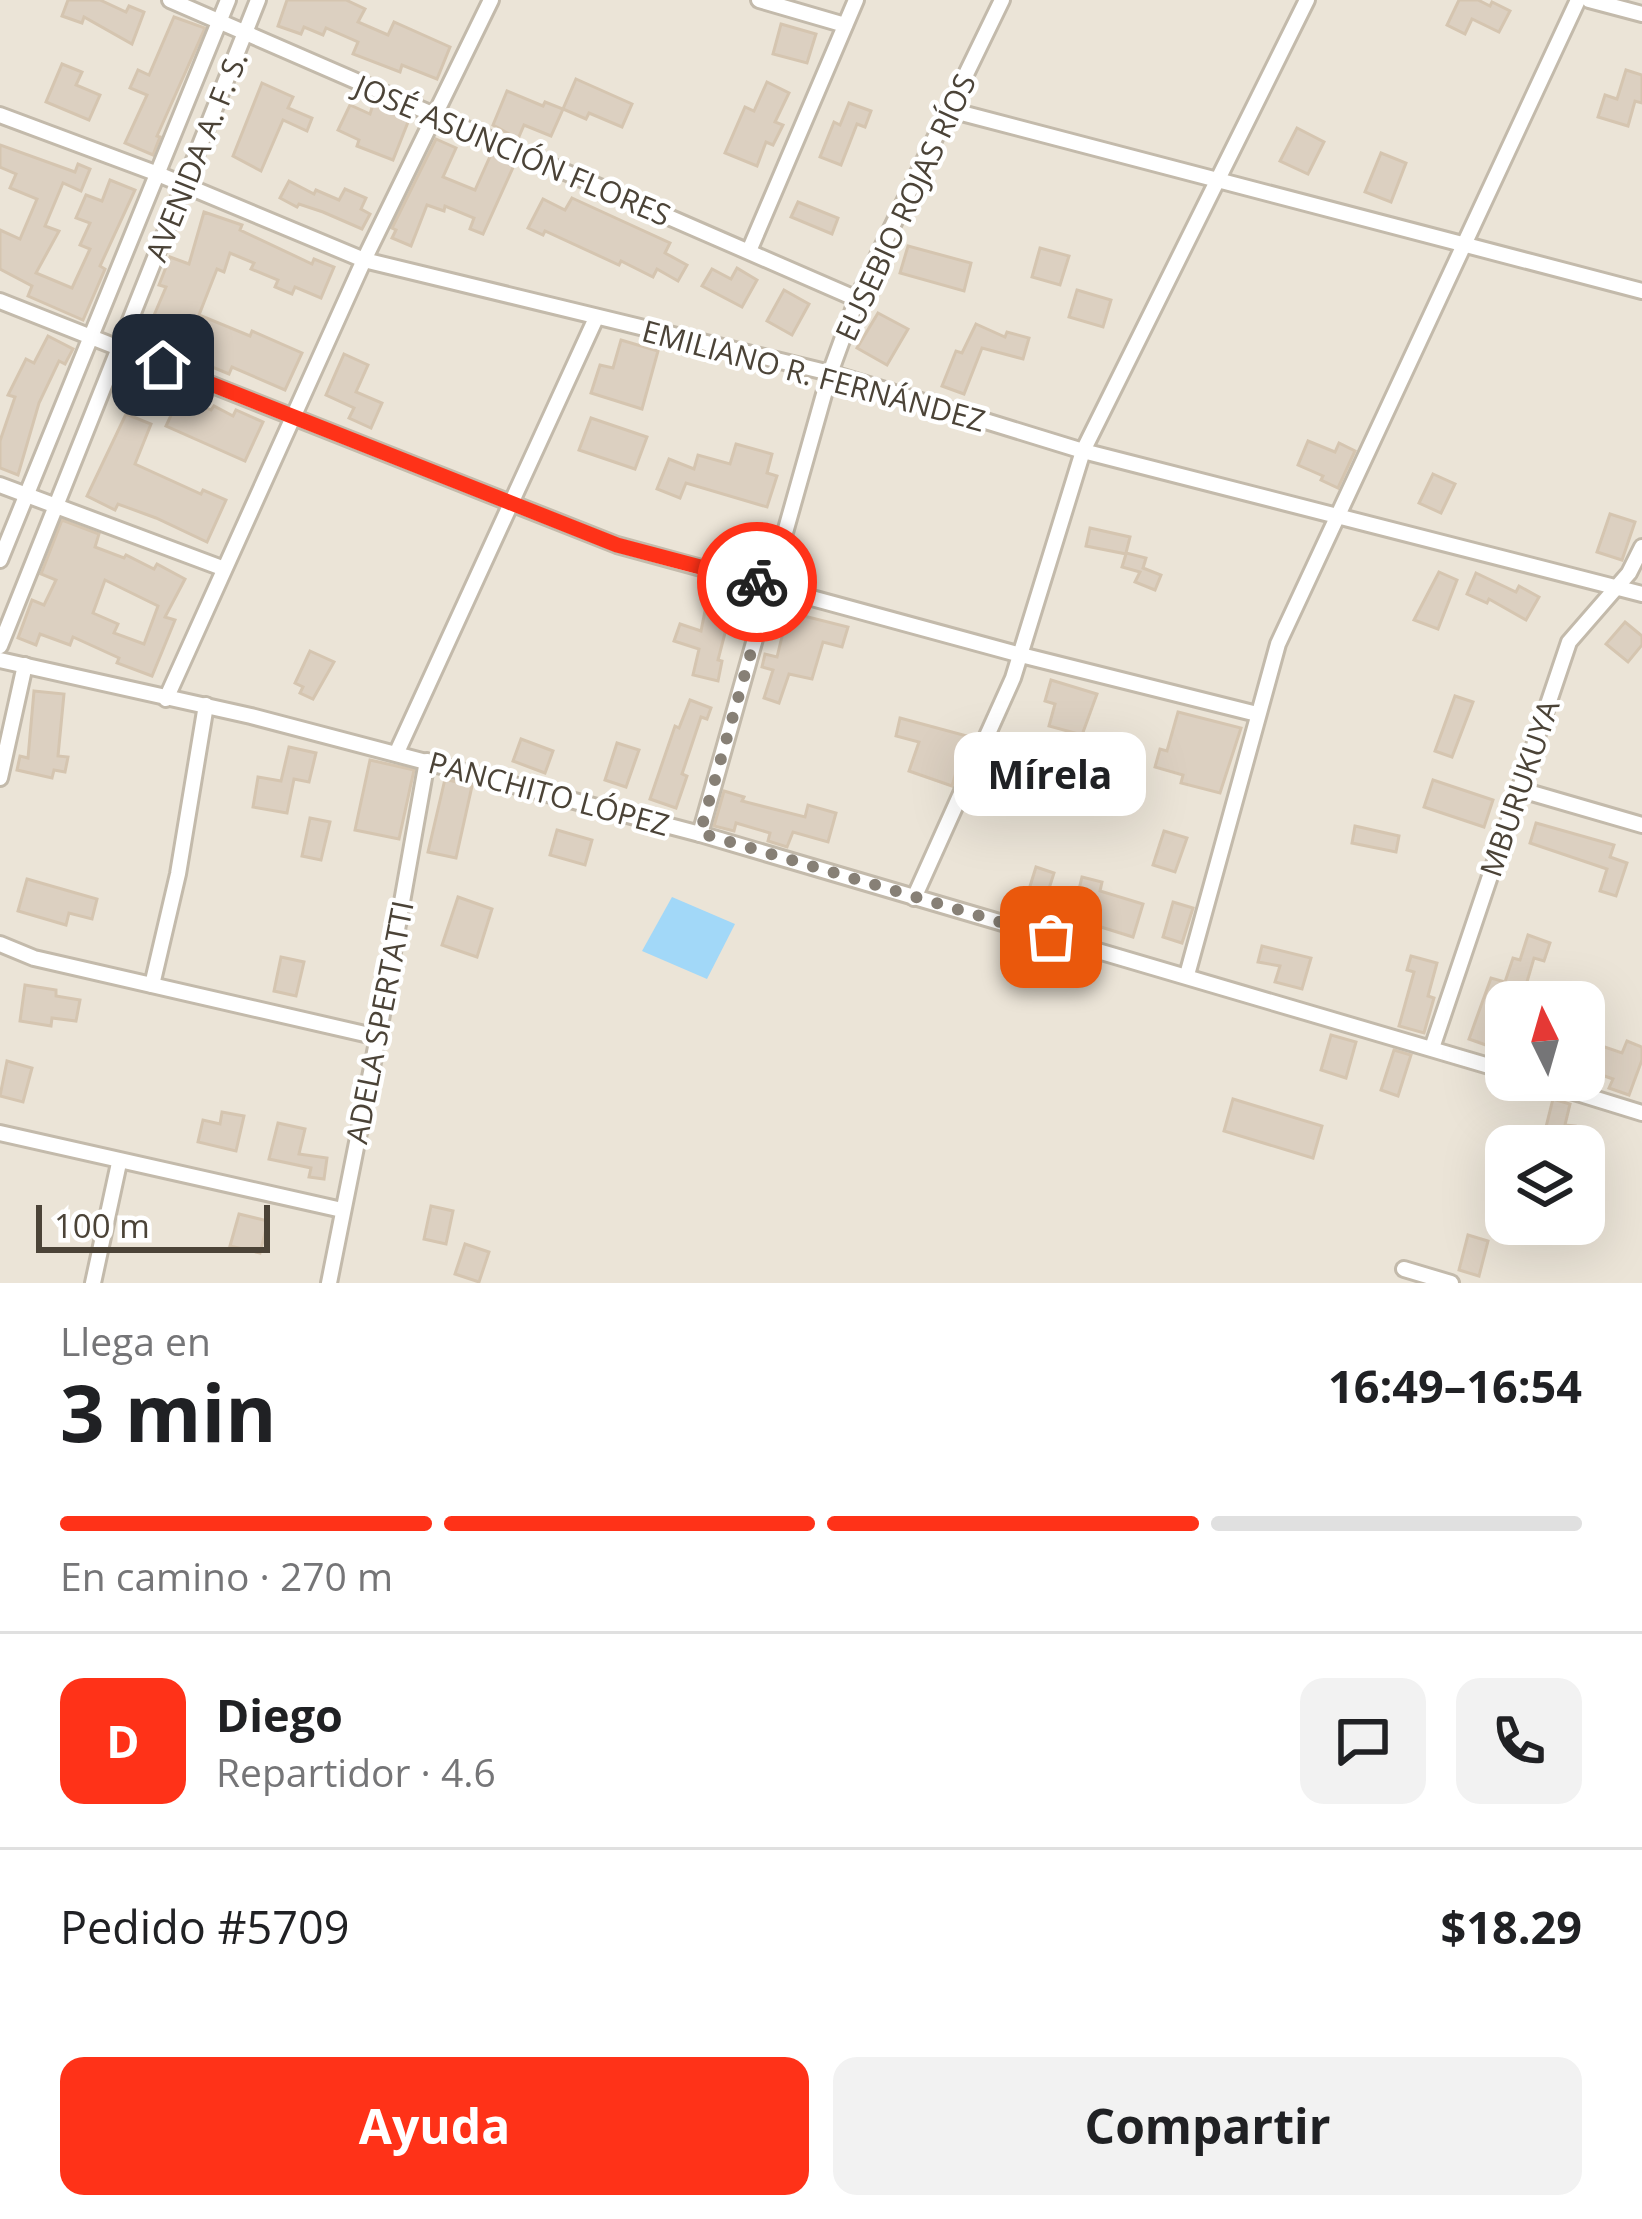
<!DOCTYPE html>
<html lang="es">
<head>
<meta charset="utf-8">
<style>
  :root { --surface:#fff; --page:#f2f2f2; --text:#202124; --muted:#757577; --line:#e0e0e0; --accent:#ff3218 }
  body { margin:0; font-family:"Open Sans",sans-serif; background:var(--page); color:var(--text); height:100vh; display:flex; flex-direction:column; font-size:45px; white-space:nowrap }
  * { box-sizing:border-box; margin:0 }
  p { font-size:39px; color:var(--muted) }
  .icon { flex:none; width:66px; height:66px; fill:none; stroke:currentColor; stroke-width:2; stroke-linecap:round; stroke-linejoin:round }
  .map { position:relative; height:1283px; overflow:hidden }
  .side { display:flex; flex-direction:column; background:var(--surface); flex:1 }
  .side>* { flex:none }
  .needle { width:78px; rotate:355deg }
  .controls { position:absolute; left:1485px; top:981px; display:grid; gap:24px }
  .controls a { display:grid; place-items:center; width:120px; height:120px; border-radius:24px; background:var(--surface); box-shadow:0 12px 48px #0002; font-size:60px }
  .scale { position:absolute; left:36px; bottom:30px; width:234px; box-sizing:border-box; padding-left:12px; border:6px solid #4b4337; border-top:0; font-size:33px; line-height:42px; white-space:nowrap; color:#4b4337; -webkit-text-stroke:9px #fff; paint-order:stroke }
  .pin { position:absolute; display:grid; place-items:center; width:102px; height:102px; color:#fff; margin:-51px; border-radius:24px; box-shadow:0 6px 18px #0006 }
  .courier { position:absolute; display:grid; place-items:center; width:120px; height:120px; margin:-60px; border:9px solid #ff3218; border-radius:50%; background:#fff; color:#222; box-shadow:0 3px 15px #0007 }
  .bubble { position:absolute; height:84px; border-radius:24px; background:var(--surface); box-shadow:0 12px 48px #0002; font-size:39px; font-weight:700; line-height:84px; text-align:center }
  .head em { font-style:normal; font-weight:700 }
  .head div { display:flex; flex-direction:column-reverse }
  .head { display:flex; align-items:center; justify-content:space-between; height:204px; padding:0 60px }
  h1 { font-size:78px; font-weight:700; line-height:90px }
  .bar { display:grid; grid-template-columns:repeat(4,1fr); gap:18px 12px; align-content:center; height:144px; padding:0 60px }
  .bar i { height:15px; border-radius:9px; background:var(--line) }
  .bar .current { background:var(--accent) }
  .bar p { grid-column:span 4 }
  .line { display:flex; align-items:center; gap:30px; padding:0 60px; border-top:3px solid var(--line) }
  .line div { flex:1 }
  .round { display:grid; place-items:center; flex:none; width:126px; height:126px; border-radius:24px; background:var(--page) }
  .action { display:flex; gap:24px; margin-top:auto; padding:24px 60px }
  .action a { flex:1; height:138px; border-radius:24px; background:var(--accent); color:#fff; font-size:48px; font-weight:700; line-height:138px; text-align:center }
  .action a+a { background:var(--page); color:var(--text) }
  .map>svg:first-child { display:block }
  .residential { fill:#ebe4d7; fill-rule:evenodd }
  .water { fill:#a2d8f8 }
  .building { fill:#dcd0c1; stroke:#d5c5b0; stroke-width:3; fill-rule:evenodd }
  .lines { fill:none; stroke-linecap:round; stroke-linejoin:round }
  .minor-casing { stroke:#c3baab; stroke-width:20 }
  .minor { stroke:#fff; stroke-width:14 }
  .done { stroke:#878076; stroke-width:12; stroke-dasharray:0 21.6 }
  .route { stroke:#ff3218; stroke-width:15 }
  .labels { text-anchor:middle; dominant-baseline:central; stroke-width:9; stroke-linejoin:round; paint-order:stroke }
  .street-label { font-size:30px; fill:#4b4337; stroke:#fff }
</style>
</head>
<body>
<div class="map">
<svg width="1642" height="1283" viewBox="0 0 1642 1283">
  <rect width="100%" height="100%" fill="#f6f2ea"/>
  <path class="residential" d="M 0,0 L 1642,0 L 1642,1283 L 0,1283 ZM 1506,1002 L 1584,1002 L 1584,1080 L 1506,1080 ZM 1506,1146 L 1584,1146 L 1584,1224 L 1506,1224 Z"/>
  <polygon class="water" points="672,897 735,924 707,979 642,951"/>
  <g class="building">
    <polygon points="68,0 100,0 126,12 129,6 144,12 132,44 84,17 82,23 62,16"/>
    <polygon points="287,0 346,0 365,9 358,22 388,35 394,22 450,47 437,79 402,65 400,72 353,54 358,42 326,28 323,35 304,27 301,34 278,26"/>
    <polygon points="1459,0 1478,0 1490,6 1492,2 1510,11 1499,32 1472,19 1465,34 1447,25"/>
    <polygon points="174,17 205,28 157,136 160,137 153,155 125,143 147,95 130,88 138,70 149,75"/>
    <polygon points="781,24 816,34 807,63 773,54"/>
    <polygon points="62,64 82,72 76,85 100,95 89,120 46,102"/>
    <polygon points="1626,70 1642,75 1642,103 1635,101 1628,126 1598,117 1605,95 1617,99"/>
    <polygon points="576,79 632,104 622,127 589,113 586,119 563,109"/>
    <polygon points="767,82 789,93 775,122 783,125 773,145 766,142 757,166 725,153 745,107 754,111"/>
    <polygon points="262,83 293,97 288,108 312,118 307,131 283,120 261,171 233,156"/>
    <polygon points="507,91 543,106 545,102 563,109 551,136 524,125 518,139 493,125"/>
    <polygon points="374,101 410,117 393,160 357,146 359,140 338,130 350,105 370,114"/>
    <polygon points="849,103 871,111 865,127 857,124 841,165 820,157 834,122 840,125"/>
    <polygon points="1297,128 1324,142 1308,174 1280,161"/>
    <polygon points="436,139 456,148 443,177 475,190 492,152 515,163 483,234 470,229 474,218 445,206 444,211 427,205 411,246 392,238 396,230 392,228"/>
    <polygon points="0,145 75,172 78,164 90,169 81,191 63,183 45,226 59,231 36,273 72,288 90,249 80,245 90,223 76,218 86,195 102,201 110,180 135,190 100,266 105,269 83,320 28,296 32,286 0,269 0,230 20,239 37,199 10,188 16,174 0,167"/>
    <polygon points="1381,153 1406,163 1391,202 1365,192"/>
    <polygon points="289,181 314,194 316,190 339,200 345,189 366,198 361,209 370,214 362,229 323,212 299,204 297,207 280,198"/>
    <polygon points="572,198 670,243 665,253 687,265 678,281 657,269 653,277 621,261 619,265 545,231 543,235 528,228 543,199 565,210"/>
    <polygon points="798,202 838,218 832,234 791,217"/>
    <polygon points="204,212 242,225 240,230 312,264 314,259 334,267 321,298 295,287 292,294 275,287 278,280 251,269 254,263 230,253 224,272 217,269 199,315 250,336 252,331 302,353 285,390 232,367 229,374 144,339 166,287 159,285 170,257 189,264"/>
    <polygon points="908,246 971,263 964,291 900,273"/>
    <polygon points="1040,248 1069,256 1060,285 1032,277"/>
    <polygon points="737,268 757,280 742,307 702,286 712,269 731,279"/>
    <polygon points="784,290 809,304 792,335 767,321"/>
    <polygon points="1077,290 1111,300 1103,327 1069,317"/>
    <polygon points="878,313 908,329 887,365 857,348"/>
    <polygon points="976,324 1005,337 1007,332 1029,338 1023,359 982,348 964,394 942,386 956,351 962,353"/>
    <polygon points="48,336 73,349 65,364 59,361 39,403 18,475 0,468 0,441 15,397 8,395 26,359 34,363"/>
    <polygon points="621,340 658,351 642,409 591,393 600,365 613,368"/>
    <polygon points="344,354 368,365 356,392 382,403 371,428 349,418 354,408 326,395"/>
    <polygon points="180,396 211,410 214,406 233,416 236,410 263,422 245,461 166,426"/>
    <polygon points="126,414 151,424 135,464 201,494 203,490 226,500 207,542 156,518 118,504 115,510 87,496"/>
    <polygon points="591,418 647,437 635,469 579,450"/>
    <polygon points="1308,441 1335,452 1339,443 1355,451 1338,488 1321,480 1323,476 1298,465"/>
    <polygon points="736,444 772,454 767,473 777,476 767,507 686,483 680,498 657,489 669,459 694,469 698,455 730,464"/>
    <polygon points="1433,474 1455,484 1441,513 1419,503"/>
    <polygon points="1610,514 1635,522 1622,560 1597,552"/>
    <path d="M 62,520 L 99,534 L 95,547 L 124,558 L 126,555 L 154,569 L 157,564 L 185,579 L 165,617 L 175,620 L 152,676 L 117,663 L 119,658 L 73,637 L 70,645 L 40,634 L 36,645 L 18,638 L 32,600 L 44,605 L 56,580 L 41,574 ZM 105,580 L 158,606 L 144,644 L 114,633 L 118,624 L 93,613 Z"/>
    <polygon points="1090,528 1130,537 1126,553 1146,558 1143,568 1161,575 1155,590 1135,582 1140,572 1122,567 1126,554 1086,546"/>
    <polygon points="1439,572 1457,580 1438,629 1414,620"/>
    <polygon points="1476,573 1516,592 1519,586 1539,597 1526,620 1489,599 1487,603 1467,594"/>
    <polygon points="707,601 732,606 718,660 722,661 718,681 693,675 699,649 674,641 680,624 701,631"/>
    <polygon points="788,612 848,627 842,647 823,642 812,679 789,674 779,703 764,698 773,670 762,667 765,654 777,657"/>
    <polygon points="1625,622 1642,636 1642,645 1628,662 1606,644"/>
    <polygon points="310,651 334,662 313,699 300,693 303,687 295,683"/>
    <polygon points="1051,680 1097,694 1082,735 1049,726 1055,704 1045,701"/>
    <polygon points="34,691 64,694 58,756 68,757 65,772 54,770 52,778 17,770 20,756 28,758"/>
    <polygon points="1455,696 1473,702 1452,757 1435,751"/>
    <polygon points="690,700 711,708 707,719 701,717 682,774 687,776 676,808 650,799 675,726 679,728"/>
    <polygon points="1178,712 1241,728 1220,793 1181,783 1183,775 1155,767 1160,749 1167,751"/>
    <polygon points="900,718 967,736 952,786 909,771 919,742 896,736"/>
    <polygon points="521,739 553,751 545,773 513,761"/>
    <polygon points="617,743 639,750 626,787 605,780"/>
    <polygon points="289,747 316,753 309,782 294,779 287,813 253,807 258,777 281,781"/>
    <polygon points="370,760 414,770 399,839 355,830"/>
    <polygon points="1019,771 1056,781 1051,800 1014,790"/>
    <polygon points="445,779 472,786 456,858 428,852"/>
    <polygon points="1433,780 1493,800 1484,827 1424,807"/>
    <polygon points="724,791 744,797 742,801 805,817 808,805 836,813 828,842 793,832 787,847 768,841 770,833 736,823 734,831 714,826"/>
    <polygon points="310,818 330,822 321,860 302,856"/>
    <polygon points="1536,823 1614,845 1610,857 1627,863 1616,896 1600,891 1607,869 1530,843"/>
    <polygon points="1355,826 1399,836 1396,852 1352,843"/>
    <polygon points="557,830 592,840 585,865 550,855"/>
    <polygon points="1164,831 1187,838 1175,872 1153,865"/>
    <polygon points="1036,867 1054,873 1039,920 1021,915"/>
    <polygon points="1082,877 1102,882 1100,891 1143,904 1133,937 1072,918"/>
    <polygon points="27,879 97,899 92,919 69,913 66,925 18,911"/>
    <polygon points="458,897 492,909 477,957 442,945"/>
    <polygon points="1173,902 1193,908 1182,943 1163,937"/>
    <polygon points="1528,935 1550,943 1544,961 1534,958 1521,1002 1506,1002 1506,1034 1500,1050 1469,1039 1491,978 1505,982 1513,958 1520,960"/>
    <polygon points="1262,946 1311,958 1302,989 1275,982 1280,966 1258,962"/>
    <polygon points="1411,956 1437,963 1428,996 1434,998 1424,1033 1399,1026 1414,972 1407,970"/>
    <polygon points="281,957 304,962 296,996 274,991"/>
    <polygon points="25,985 56,990 56,996 80,1000 76,1021 52,1018 51,1026 20,1021"/>
    <polygon points="1331,1035 1356,1042 1346,1078 1321,1070"/>
    <polygon points="1584,1040 1622,1053 1627,1041 1642,1047 1642,1060 1629,1095 1609,1088 1613,1079 1584,1069"/>
    <polygon points="1394,1050 1411,1055 1398,1096 1381,1090"/>
    <polygon points="7,1061 32,1068 23,1102 0,1096"/>
    <polygon points="1233,1099 1322,1126 1313,1158 1224,1131"/>
    <polygon points="1553,1099 1570,1104 1565,1125 1575,1126 1571,1146 1557,1146 1558,1139 1544,1135"/>
    <polygon points="222,1112 244,1116 236,1151 198,1142 203,1120 220,1124"/>
    <polygon points="278,1123 305,1129 299,1154 327,1158 324,1179 309,1177 311,1168 269,1159"/>
    <polygon points="431,1206 453,1211 446,1244 424,1239"/>
    <polygon points="239,1214 268,1221 260,1253 230,1246"/>
    <polygon points="1468,1235 1488,1241 1479,1276 1459,1270"/>
    <polygon points="465,1244 489,1252 479,1282 455,1274"/>
  </g>
  <g class="lines">
    <g class="minor-casing">
      <g id="minor">
        <polyline points="170,0 857,299"/>
        <polyline points="759,0 845,25"/>
        <polyline points="1589,0 1642,14"/>
        <polyline points="950,110 1642,291"/>
        <polyline points="0,115 158,174 364,260 830,373 1083,451 1642,594"/>
        <polyline points="749,251 856,0"/>
        <polyline points="0,301 617,545 1021,655 1257,714"/>
        <polyline points="0,485 222,568"/>
        <polyline points="0,560 228,0"/>
        <polyline points="0,646 258,0"/>
        <polyline points="0,660 251,716 700,834 1506,1071"/>
        <polyline points="166,699 364,260 491,0"/>
        <polyline points="397,752 596,318"/>
        <polyline points="0,778 25,665"/>
        <polyline points="1518,789 1642,825"/>
        <polyline points="700,834 830,373 857,299 1002,0"/>
        <polyline points="914,898 1013,678 1083,451 1307,0"/>
        <polyline points="0,944 34,958 378,1037"/>
        <polyline points="1187,975 1278,644 1578,0"/>
        <polyline points="152,985 178,874 206,705"/>
        <polyline points="1432,1048 1569,642 1629,573 1642,547"/>
        <polyline points="1535,1080 1642,1113"/>
        <polyline points="0,1133 342,1210"/>
        <polyline points="1404,1269 1451,1283"/>
        <polyline points="93,1283 119,1163"/>
        <polyline points="329,1283 378,1037 427,761"/>
      </g>
    </g>
    <use href="#minor" class="minor"/>
  </g>
  <g class="lines">
    <polyline class="done" points="757,582 770,585 700,833 1051,937"/>
    <polyline class="route" points="163,365 617,545 757,582"/>
  </g>
  <g class="labels">
    <g class="street-label">
      <text transform="translate(513 150) rotate(23)">JOSÉ ASUNCIÓN FLORES</text>
      <text transform="translate(196 156) rotate(-68)">AVENIDA A. F. S.</text>
      <text transform="translate(905 207) rotate(-65)">EUSEBIO ROJAS RÍOS</text>
      <text transform="translate(814 375) rotate(15)">EMILIANO R. FERNÁNDEZ</text>
      <text transform="translate(1519 788) rotate(-71)">MBURUKUYA</text>
      <text transform="translate(549 793) rotate(15)">PANCHITO LÓPEZ</text>
      <text transform="translate(379 1022) rotate(-79)">ADELA SPERTATTI</text>
    </g>
  </g>
</svg>
<div class="controls">
<a><svg class="needle" viewBox="-14 -14 28 28"><path d="M0-13l5 13h-10z" fill="#e53935"/><path d="M0 13l5-13h-10z" fill="#757577"/></svg></a>
<a><svg class="icon" aria-label="layers" viewBox="0 0 24 24"><path d="M12 4l9 5-9 5-9-5zM3 14l9 5 9-5"/></svg></a>
</div>
<div class="scale">100 m</div>
<div class="pin" style="left:1051px;top:937px;background:#ea580c"><svg class="icon" aria-label="bag" viewBox="0 0 24 24"><path d="M5 8h14l-1 12H6zM9 8a3 3 0 0 1 6 0"/></svg></div>
<div class="pin" style="left:163px;top:365px;background:#1f2937"><svg class="icon" aria-label="home" viewBox="0 0 24 24"><path d="M3 11l9-7 9 7M6 9v11h12V9"/></svg></div>
<div class="courier" style="left:757px;top:582px"><svg class="icon" aria-label="bike" viewBox="0 0 24 24"><circle cx="6" cy="16" r="4"/><circle cx="18" cy="16" r="4"/><path d="M6 16l4-8h5l3 8M10 8l3 8H6M13 5h3"/></svg></div>
<div class="bubble" style="left:954px;top:732px;width:192px">Mírela</div>
</div>
<section class="side">
<div class="head"><div><h1>3 min</h1><p>Llega en</p></div><em>16:49–16:54</em></div>
<div class="bar"><i class="current"></i><i class="current"></i><i class="current"></i><i></i><p>En camino · 270 m</p></div>
<div class="line" style="height:216px"><b class="round" style="background:var(--accent);color:#fff">D</b><div><b>Diego</b><p>Repartidor · 4.6</p></div><a class="round"><svg class="icon" aria-label="chat" viewBox="0 0 24 24"><path d="M4 5h16v11H9l-5 4z"/></svg></a><a class="round"><svg class="icon" aria-label="phone" viewBox="0 0 24 24"><path d="M5 4h4l2 5-3 2q2 4 5 5l2-3 5 2v4C11 20 4 13 5 4z"/></svg></a></div>
<div class="line" style="height:156px"><div>Pedido #5709</div><b>$18.29</b></div>
<div class="action"><a>Ayuda</a><a>Compartir</a></div>
</section>
</body>
</html>
